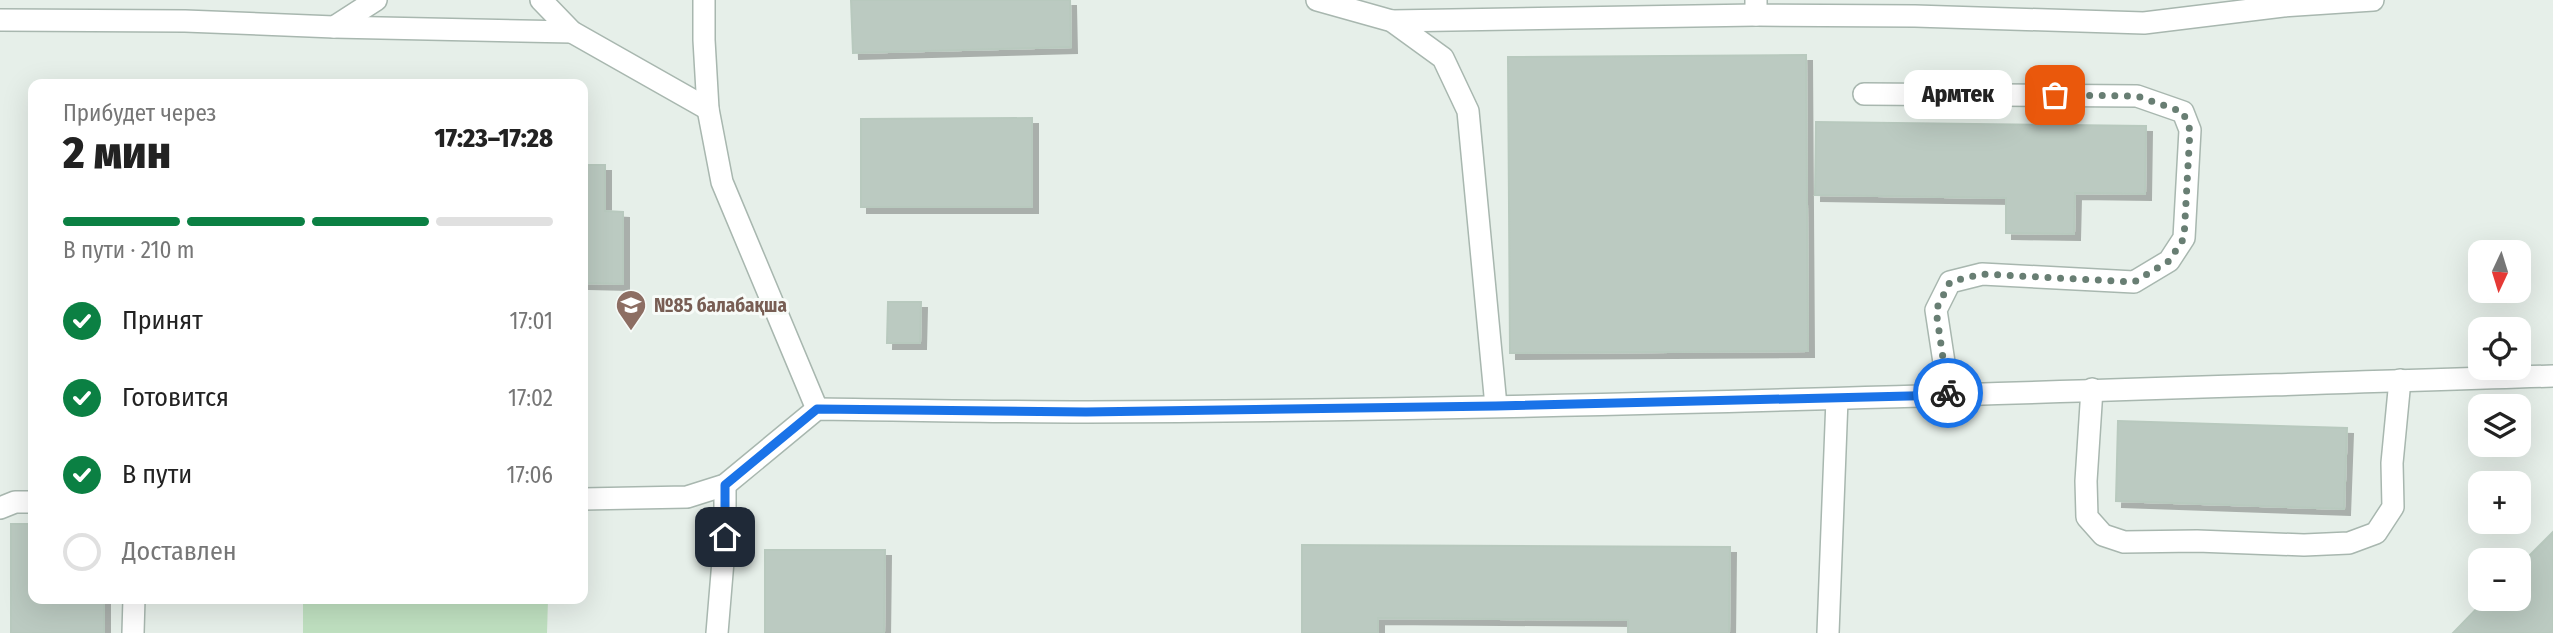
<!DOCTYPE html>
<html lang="ru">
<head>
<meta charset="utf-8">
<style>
  :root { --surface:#fff; --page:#f6f6f6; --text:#222; --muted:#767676; --line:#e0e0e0; --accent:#0b8043 }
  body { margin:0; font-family:"Fira Sans Condensed",sans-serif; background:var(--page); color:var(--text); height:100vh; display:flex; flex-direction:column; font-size:26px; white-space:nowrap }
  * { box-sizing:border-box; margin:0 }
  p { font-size:23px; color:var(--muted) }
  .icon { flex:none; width:38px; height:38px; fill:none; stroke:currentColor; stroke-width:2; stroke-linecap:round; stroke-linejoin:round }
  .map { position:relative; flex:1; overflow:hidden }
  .drawer { position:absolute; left:28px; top:79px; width:560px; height:525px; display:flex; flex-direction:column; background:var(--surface); border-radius:14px; box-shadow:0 7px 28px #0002 }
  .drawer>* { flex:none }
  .needle { width:46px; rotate:184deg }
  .fabs { position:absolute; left:2468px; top:240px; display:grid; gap:14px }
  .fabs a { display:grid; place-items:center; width:63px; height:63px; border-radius:14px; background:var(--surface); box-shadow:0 7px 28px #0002; font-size:35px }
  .pin { position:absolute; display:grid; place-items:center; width:60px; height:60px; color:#fff; margin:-30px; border-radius:14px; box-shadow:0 4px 10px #0006 }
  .courier { position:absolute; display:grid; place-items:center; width:70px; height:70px; margin:-35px; border:5px solid #1a73e8; border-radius:50%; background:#fff; color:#222; box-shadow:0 2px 9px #0007 }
  .bubble { position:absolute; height:49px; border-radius:14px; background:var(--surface); box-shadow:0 7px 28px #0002; font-size:23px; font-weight:800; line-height:49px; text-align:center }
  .overview em { font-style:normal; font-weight:800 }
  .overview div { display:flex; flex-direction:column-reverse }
  .overview { display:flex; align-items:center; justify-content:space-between; height:119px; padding:0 35px }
  h1 { font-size:46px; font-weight:800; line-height:52px }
  .bar { display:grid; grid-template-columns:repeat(4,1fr); gap:10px 7px; align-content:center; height:84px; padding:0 35px }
  .bar i { height:9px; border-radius:5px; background:var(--line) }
  .bar .on { background:var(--accent) }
  .bar p { grid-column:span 4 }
  ol { padding:0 35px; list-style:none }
  li { display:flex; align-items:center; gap:21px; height:77px }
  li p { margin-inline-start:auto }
  li .icon { padding:7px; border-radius:50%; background:var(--accent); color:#fff; stroke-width:4 }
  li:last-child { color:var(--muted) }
  li i { width:38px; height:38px; border:4px solid var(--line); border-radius:50% }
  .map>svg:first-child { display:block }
  .green { fill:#bfe0c0 }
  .building { fill:#bbcac1; stroke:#b8c9be; stroke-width:2; filter:url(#shadow) }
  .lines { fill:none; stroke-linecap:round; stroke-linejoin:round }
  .minor-casing { stroke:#a8b7af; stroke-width:24 }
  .minor { stroke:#fff; stroke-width:21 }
  .done { stroke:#687e73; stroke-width:7; stroke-dasharray:0 12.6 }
  .route { stroke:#1a73e8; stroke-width:9 }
  .labels { text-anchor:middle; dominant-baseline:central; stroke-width:6; stroke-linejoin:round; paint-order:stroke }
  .education-label { font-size:19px; font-weight:bold; fill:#785e54; stroke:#f7fbf8; text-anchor:start }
</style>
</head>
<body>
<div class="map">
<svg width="2553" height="633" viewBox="0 0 2553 633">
  <defs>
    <filter id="shadow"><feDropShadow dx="6" dy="6" stdDeviation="0" flood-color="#0004"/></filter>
  </defs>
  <rect width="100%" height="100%" fill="#e6efe9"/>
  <polygon class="green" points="303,599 548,599 547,633 303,633"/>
  <g class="building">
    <polygon points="851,0 1070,0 1071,47 853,53"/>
    <polygon points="1806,55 1808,351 1510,353 1508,57"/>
    <polygon points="1032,118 1032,207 861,207 861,119"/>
    <polygon points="1816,122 2146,126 2145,194 2075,193 2074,234 2006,233 2006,198 1815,195"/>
    <polygon points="583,165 605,165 605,211 623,212 623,284 583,283"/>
    <polygon points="888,302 921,302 920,343 887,343"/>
    <polygon points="2118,421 2347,428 2344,509 2116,501"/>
    <polygon points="11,524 33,524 33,598 104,598 104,633 11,633"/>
    <polygon points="2553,532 2553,630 2550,633 2453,633 2487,598 2518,598 2518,567"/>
    <polygon points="1302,545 1730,547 1729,633 1628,633 1628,620 1378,618 1378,633 1302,633"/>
    <polygon points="765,550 885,550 884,633 765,633"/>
  </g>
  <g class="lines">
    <g class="minor-casing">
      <g id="minor">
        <polyline points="541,0 572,32 708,109"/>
        <polyline points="704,0 704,40 708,109 722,182 817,409"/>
        <polyline points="1317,0 1392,21 1443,58 1468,111 1496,406"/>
        <polyline points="1756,0 1756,15 1915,16 2144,23 2283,6 2373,0"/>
        <polyline points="0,20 185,21 334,27 376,0"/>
        <polyline points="1392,21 1756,15"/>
        <polyline points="334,27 572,32"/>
        <polyline points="1864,94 2137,96 2183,112 2190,130 2184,238 2169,261 2134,282 1982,274 1950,282 1936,310 1949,395"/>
        <polyline points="2092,389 2086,481 2087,517 2103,535 2124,542 2197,541 2304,545 2349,543 2376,533 2393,507 2392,463 2400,380"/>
        <path d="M 583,499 L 687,497 L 725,485 L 817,409 C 907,410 998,412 1088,412 C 1576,410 2065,391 2553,376"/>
        <polyline points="0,508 15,502 33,502"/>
        <polyline points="133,633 134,598"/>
        <polyline points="717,633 725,537 725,485"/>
        <polyline points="1828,633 1837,399"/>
      </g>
    </g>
    <use href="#minor" class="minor"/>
  </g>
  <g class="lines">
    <polyline class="done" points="1948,393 1936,310 1950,282 1982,274 2134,282 2169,261 2184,238 2190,130 2183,112 2137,96 2055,95"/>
    <polyline class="route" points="725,537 725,485 817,409 1086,412 1496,406 1949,395 1948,393"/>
  </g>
  <defs>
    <g id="school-pin" transform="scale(1.575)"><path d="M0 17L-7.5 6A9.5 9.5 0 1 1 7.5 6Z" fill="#8d6e63" stroke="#f7fbf8"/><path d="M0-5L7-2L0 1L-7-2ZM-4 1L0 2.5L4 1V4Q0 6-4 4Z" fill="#fff"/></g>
  </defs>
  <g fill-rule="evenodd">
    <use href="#school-pin" x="631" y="305"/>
  </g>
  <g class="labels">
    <g class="education-label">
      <text x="654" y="305">№85 балабақша</text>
    </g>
  </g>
</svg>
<div class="fabs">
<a><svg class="needle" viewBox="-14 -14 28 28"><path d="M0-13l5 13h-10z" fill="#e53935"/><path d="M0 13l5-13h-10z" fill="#767676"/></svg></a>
<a><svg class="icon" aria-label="locate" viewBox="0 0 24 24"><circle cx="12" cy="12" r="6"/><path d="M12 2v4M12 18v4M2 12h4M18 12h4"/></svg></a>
<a><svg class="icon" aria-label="layers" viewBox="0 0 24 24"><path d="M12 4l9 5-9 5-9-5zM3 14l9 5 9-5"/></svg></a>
<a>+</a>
<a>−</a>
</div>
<div class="pin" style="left:2055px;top:95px;background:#ea580c"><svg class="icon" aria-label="bag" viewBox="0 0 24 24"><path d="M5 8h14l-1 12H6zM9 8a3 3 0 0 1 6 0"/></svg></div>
<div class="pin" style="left:725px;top:537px;background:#1f2937"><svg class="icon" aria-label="home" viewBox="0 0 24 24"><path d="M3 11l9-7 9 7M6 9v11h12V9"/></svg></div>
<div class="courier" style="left:1948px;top:393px"><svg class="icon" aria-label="bike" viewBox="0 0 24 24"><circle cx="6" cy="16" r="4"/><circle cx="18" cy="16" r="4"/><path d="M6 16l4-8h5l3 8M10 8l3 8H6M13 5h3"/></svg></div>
<div class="bubble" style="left:1904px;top:70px;width:108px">Армтек</div>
<section class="drawer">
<div class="overview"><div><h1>2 мин</h1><p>Прибудет через</p></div><em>17:23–17:28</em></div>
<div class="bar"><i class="on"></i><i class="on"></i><i class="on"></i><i></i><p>В пути · 210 m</p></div>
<ol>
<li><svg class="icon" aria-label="check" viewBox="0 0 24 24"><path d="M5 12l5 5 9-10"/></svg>Принят<p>17:01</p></li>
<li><svg class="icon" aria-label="check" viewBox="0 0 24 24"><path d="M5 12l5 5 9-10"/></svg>Готовится<p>17:02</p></li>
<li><svg class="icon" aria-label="check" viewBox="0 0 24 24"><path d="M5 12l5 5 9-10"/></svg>В пути<p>17:06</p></li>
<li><i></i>Доставлен</li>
</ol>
</section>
</div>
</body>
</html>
